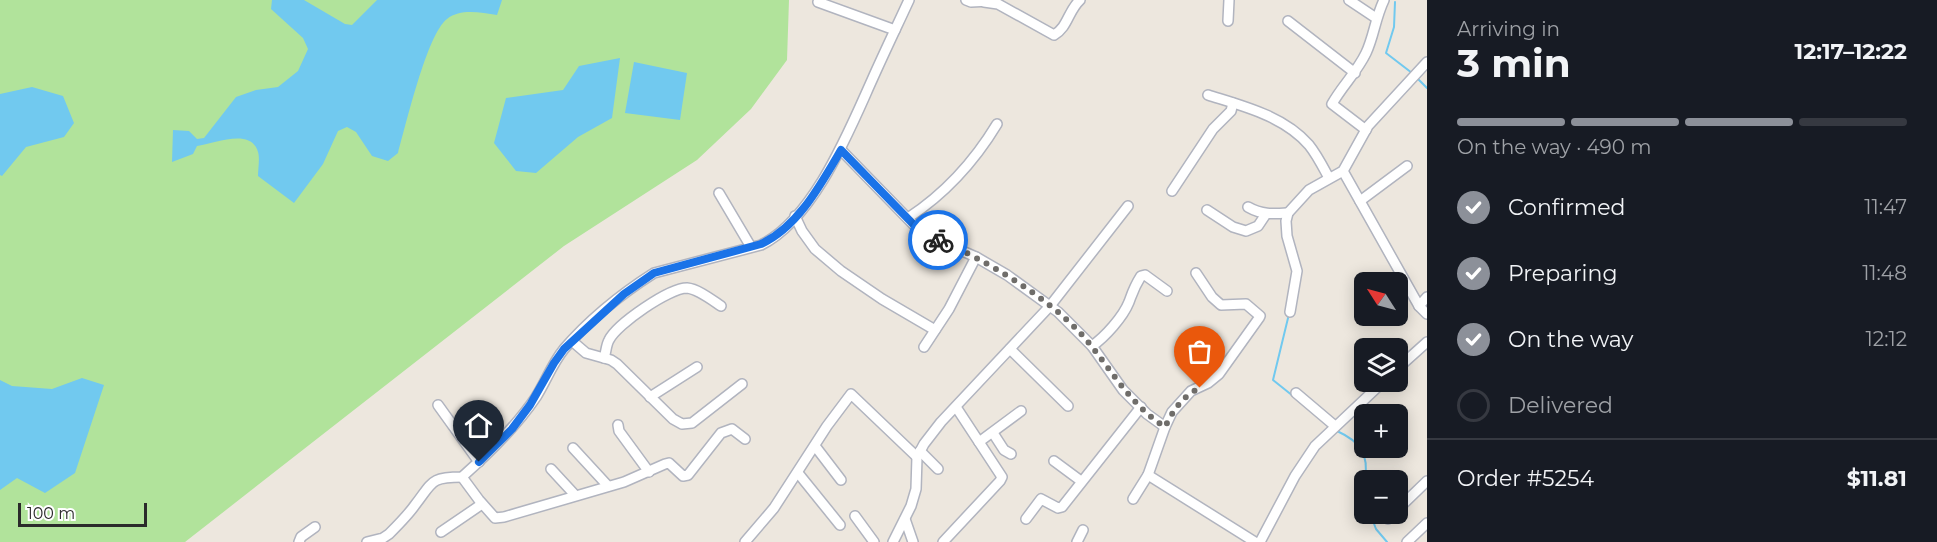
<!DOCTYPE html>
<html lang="en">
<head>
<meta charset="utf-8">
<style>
  :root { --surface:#171b24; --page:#20242c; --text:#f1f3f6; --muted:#9ea1a6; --line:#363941; --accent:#8c9099 }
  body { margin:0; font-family:Montserrat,sans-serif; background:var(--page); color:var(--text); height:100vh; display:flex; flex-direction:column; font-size:22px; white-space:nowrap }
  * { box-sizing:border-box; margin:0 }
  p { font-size:20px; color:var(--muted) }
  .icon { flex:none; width:33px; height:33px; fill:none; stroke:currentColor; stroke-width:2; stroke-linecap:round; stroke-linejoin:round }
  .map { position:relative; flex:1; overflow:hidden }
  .panel { display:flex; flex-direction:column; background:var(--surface); width:510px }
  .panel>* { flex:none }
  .needle { width:39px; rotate:306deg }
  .controls { position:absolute; left:1354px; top:272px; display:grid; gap:12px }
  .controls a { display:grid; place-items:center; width:54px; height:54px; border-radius:9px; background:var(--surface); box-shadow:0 3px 15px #0003; font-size:30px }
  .scale { position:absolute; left:18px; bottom:15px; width:129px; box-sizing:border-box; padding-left:6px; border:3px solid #2b2b2b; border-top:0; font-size:16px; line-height:21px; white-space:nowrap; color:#2b2b2b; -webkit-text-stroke:4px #fff; paint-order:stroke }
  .pin { position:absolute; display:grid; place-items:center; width:51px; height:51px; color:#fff; margin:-62px -26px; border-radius:50% 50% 50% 0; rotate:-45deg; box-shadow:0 0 6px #0007 }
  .pin .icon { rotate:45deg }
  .courier { position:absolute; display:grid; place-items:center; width:60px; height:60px; margin:-30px; border:4px solid #1a73e8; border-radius:50%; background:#fff; color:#222; box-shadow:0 2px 8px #0007 }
  .head em { font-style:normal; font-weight:700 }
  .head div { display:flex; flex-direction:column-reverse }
  .head { display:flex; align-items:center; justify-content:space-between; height:102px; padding:0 30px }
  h1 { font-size:39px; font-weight:700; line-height:45px }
  .bar { display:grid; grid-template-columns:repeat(4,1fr); gap:9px 6px; align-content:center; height:72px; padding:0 30px }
  .bar i { height:8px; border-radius:4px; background:var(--line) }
  .bar .active { background:var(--accent) }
  .bar p { grid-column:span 4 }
  .line { display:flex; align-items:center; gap:15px; padding:0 30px; border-top:2px solid var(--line) }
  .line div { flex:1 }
  ol { padding:0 30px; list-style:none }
  li { display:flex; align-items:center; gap:18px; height:66px }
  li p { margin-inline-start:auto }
  li .icon { padding:6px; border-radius:50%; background:var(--accent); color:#fff; stroke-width:4 }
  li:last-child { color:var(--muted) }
  li i { width:33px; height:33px; border:3px solid var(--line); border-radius:50% }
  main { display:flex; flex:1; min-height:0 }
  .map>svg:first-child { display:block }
  .green { fill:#b1e39b }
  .water { fill:#71c9ef }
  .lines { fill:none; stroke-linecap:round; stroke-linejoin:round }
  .stream { stroke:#71c9ef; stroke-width:2 }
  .minor-casing { stroke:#b1b4bf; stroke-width:12 }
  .minor { stroke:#fff; stroke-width:9 }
  .done { stroke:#6f6d6a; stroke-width:6; stroke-dasharray:0 10.8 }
  .route { stroke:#1a73e8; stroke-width:8 }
</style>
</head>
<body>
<main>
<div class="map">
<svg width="1427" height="542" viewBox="0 0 1427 542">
  <rect width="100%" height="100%" fill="#ede7de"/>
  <polygon class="green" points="0,0 789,0 787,60 751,109 697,160 564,246 185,542 0,542"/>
  <g class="water">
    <path d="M 272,0 L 304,0 L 345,24 L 352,25 L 377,0 L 502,0 L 497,15 C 481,13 461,8 447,19 C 427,34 406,125 398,153 L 388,161 L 372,156 L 356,132 L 347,127 L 338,131 L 323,164 L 294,203 L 258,176 C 258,169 260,158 258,152 C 251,127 214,144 197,146 L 193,154 L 172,162 L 173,130 L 189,131 L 197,139 L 204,138 L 236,97 L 256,90 L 278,87 L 298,71 L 308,49 L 303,38 L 271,9 Z"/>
    <polygon points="620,58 612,118 578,137 536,173 516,171 494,143 506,98 563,90 579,66"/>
    <polygon points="634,62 687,73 680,120 625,113"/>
    <polygon points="32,87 63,96 74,123 64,137 26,147 2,176 0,175 0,94"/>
    <polygon points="82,378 104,385 75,473 45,493 17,478 0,490 0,380 12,386 52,389"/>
  </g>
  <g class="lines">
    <g class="stream">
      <polyline points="1395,2 1394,27 1386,53 1412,73"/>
      <polyline points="1416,77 1427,88"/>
      <polyline points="1289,314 1273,380 1293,396"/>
      <path d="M 1337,431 C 1361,442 1369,454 1365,480"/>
      <polyline points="1365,482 1365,499"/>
      <polyline points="1370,513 1376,529 1387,542"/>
    </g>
    <g class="minor-casing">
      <g id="minor">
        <polyline points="966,0 971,2 991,1"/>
        <polyline points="1349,0 1376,18"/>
        <polyline points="818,2 895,30"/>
        <path d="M 984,2 L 998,4 L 1054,35 C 1068,27 1068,11 1080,0"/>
        <polyline points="1228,21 1229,0"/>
        <polyline points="1288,21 1355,73"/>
        <path d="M 1208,95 C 1243,106 1284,116 1309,145 C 1317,155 1323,167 1329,178"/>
        <path d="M 1366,130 L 1332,104 C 1342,86 1357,72 1366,53 C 1374,36 1375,19 1384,0"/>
        <polyline points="841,150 915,226 933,238 976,257 1007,275 1058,312 1092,346 1123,390 1147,414 1165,427"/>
        <polyline points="1343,171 1419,306 1427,314"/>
        <polyline points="1172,191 1213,129 1231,111 1233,103"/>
        <polyline points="719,193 751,247"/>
        <polyline points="1360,201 1407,166"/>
        <path d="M 1248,207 C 1262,215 1273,214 1288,213"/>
        <polyline points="1207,210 1233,227 1246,231 1258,226 1266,214"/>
        <polyline points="795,216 802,231 815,249 841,271 882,299 935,330"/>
        <path d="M 908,218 C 946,193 974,162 997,124"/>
        <polyline points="1419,306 1427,297"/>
        <polyline points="1290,312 1297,271 1287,236 1286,221 1288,213 1309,190 1343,171 1368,126 1427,62"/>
        <polyline points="572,341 586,353 611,360 617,364 673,419 682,424 692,423 742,384"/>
        <path d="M 1092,346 C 1105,337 1123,317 1129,302 C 1133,291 1134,287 1141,276 L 1145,275 L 1167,291"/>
        <polyline points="924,347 949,309 976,257"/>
        <polyline points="1010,349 1068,406"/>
        <path d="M 604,358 C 606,353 606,345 609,340 C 617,324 669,288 687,288 C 698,289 712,300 721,306"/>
        <polyline points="1398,368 1427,342"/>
        <polyline points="1296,393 1335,426"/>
        <polyline points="650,397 697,367"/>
        <polyline points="438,405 479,462"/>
        <polyline points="618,425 619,431 649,472"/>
        <polyline points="993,433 1004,450 1011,454"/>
        <polyline points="979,442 1021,411"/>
        <polyline points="815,446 841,480"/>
        <polyline points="573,448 608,486"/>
        <polyline points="920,451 938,469"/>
        <polyline points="1054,461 1081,481"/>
        <polyline points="551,469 575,495"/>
        <polyline points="798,473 840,525"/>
        <polyline points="1148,475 1255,542"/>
        <polyline points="462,477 479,500 495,518 504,517 624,482 665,464 669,463 683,476 688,475 721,433 732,429 745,439"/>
        <polyline points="1133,499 1148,475 1165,427 1172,412 1191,391 1208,383 1219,374 1259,318 1260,316 1246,304 1221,305 1212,297 1196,273"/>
        <polyline points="1398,509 1427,481"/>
        <polyline points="855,516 874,542"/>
        <polyline points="905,519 913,542"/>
        <polyline points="1026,519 1041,499 1058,508 1062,507 1141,407"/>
        <polyline points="1388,519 1394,513"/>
        <polyline points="441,532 482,504"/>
        <polyline points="299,542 301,537 315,527"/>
        <path d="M 367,542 L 383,538 L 389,534 C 398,525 408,515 415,505 C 433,482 430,477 462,477 C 489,453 516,427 536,397 C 546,381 552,364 564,349 C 589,320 621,294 654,273 L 761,245 C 814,219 849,131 872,80 C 884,53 897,26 909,0"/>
        <polyline points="745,542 774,508 827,426 851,394 917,457"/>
        <polyline points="893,542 911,506 916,489 917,457 924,444 941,422 1050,306 1128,206"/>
        <polyline points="943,542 1000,481 1002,477 956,407"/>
        <polyline points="1077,542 1083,530"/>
        <polyline points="1260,542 1295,476 1315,446 1384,381"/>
        <polyline points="1407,542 1427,523"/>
      </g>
    </g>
    <use href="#minor" class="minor"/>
  </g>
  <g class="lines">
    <path class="done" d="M 938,240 C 985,259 1049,298 1083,336 C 1110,367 1129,404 1165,427 C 1173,411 1182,396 1200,388"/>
    <path class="route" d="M 479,462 L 512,429 L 530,405 L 554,363 L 564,349 L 624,294 L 654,273 L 761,244 C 798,227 821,184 841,150 L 915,226 L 938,240"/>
  </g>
</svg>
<div class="controls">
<a><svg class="needle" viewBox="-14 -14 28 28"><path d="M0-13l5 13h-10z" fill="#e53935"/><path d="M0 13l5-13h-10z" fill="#9ea1a6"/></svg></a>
<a><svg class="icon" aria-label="layers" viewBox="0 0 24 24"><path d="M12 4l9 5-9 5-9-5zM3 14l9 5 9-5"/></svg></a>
<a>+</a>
<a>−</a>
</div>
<div class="scale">100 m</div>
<div class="pin" style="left:1200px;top:388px;background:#ea580c"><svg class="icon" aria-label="bag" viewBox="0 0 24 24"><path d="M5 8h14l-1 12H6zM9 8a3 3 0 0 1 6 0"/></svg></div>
<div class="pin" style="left:479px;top:462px;background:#1f2937"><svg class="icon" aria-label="home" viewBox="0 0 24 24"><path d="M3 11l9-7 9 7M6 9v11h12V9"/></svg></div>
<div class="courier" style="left:938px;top:240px"><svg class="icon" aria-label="bike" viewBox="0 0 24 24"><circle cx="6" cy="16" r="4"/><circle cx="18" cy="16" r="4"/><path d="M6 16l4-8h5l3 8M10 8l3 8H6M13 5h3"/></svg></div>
</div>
<section class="panel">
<div class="head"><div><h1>3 min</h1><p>Arriving in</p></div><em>12:17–12:22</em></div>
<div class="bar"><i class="active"></i><i class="active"></i><i class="active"></i><i></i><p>On the way · 490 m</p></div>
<ol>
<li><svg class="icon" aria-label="check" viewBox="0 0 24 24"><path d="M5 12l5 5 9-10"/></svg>Confirmed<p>11:47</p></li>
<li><svg class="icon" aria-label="check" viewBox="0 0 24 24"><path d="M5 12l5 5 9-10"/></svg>Preparing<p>11:48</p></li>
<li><svg class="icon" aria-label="check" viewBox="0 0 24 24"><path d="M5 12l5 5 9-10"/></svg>On the way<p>12:12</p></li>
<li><i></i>Delivered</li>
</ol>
<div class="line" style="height:78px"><div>Order #5254</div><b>$11.81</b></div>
</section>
</main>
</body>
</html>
